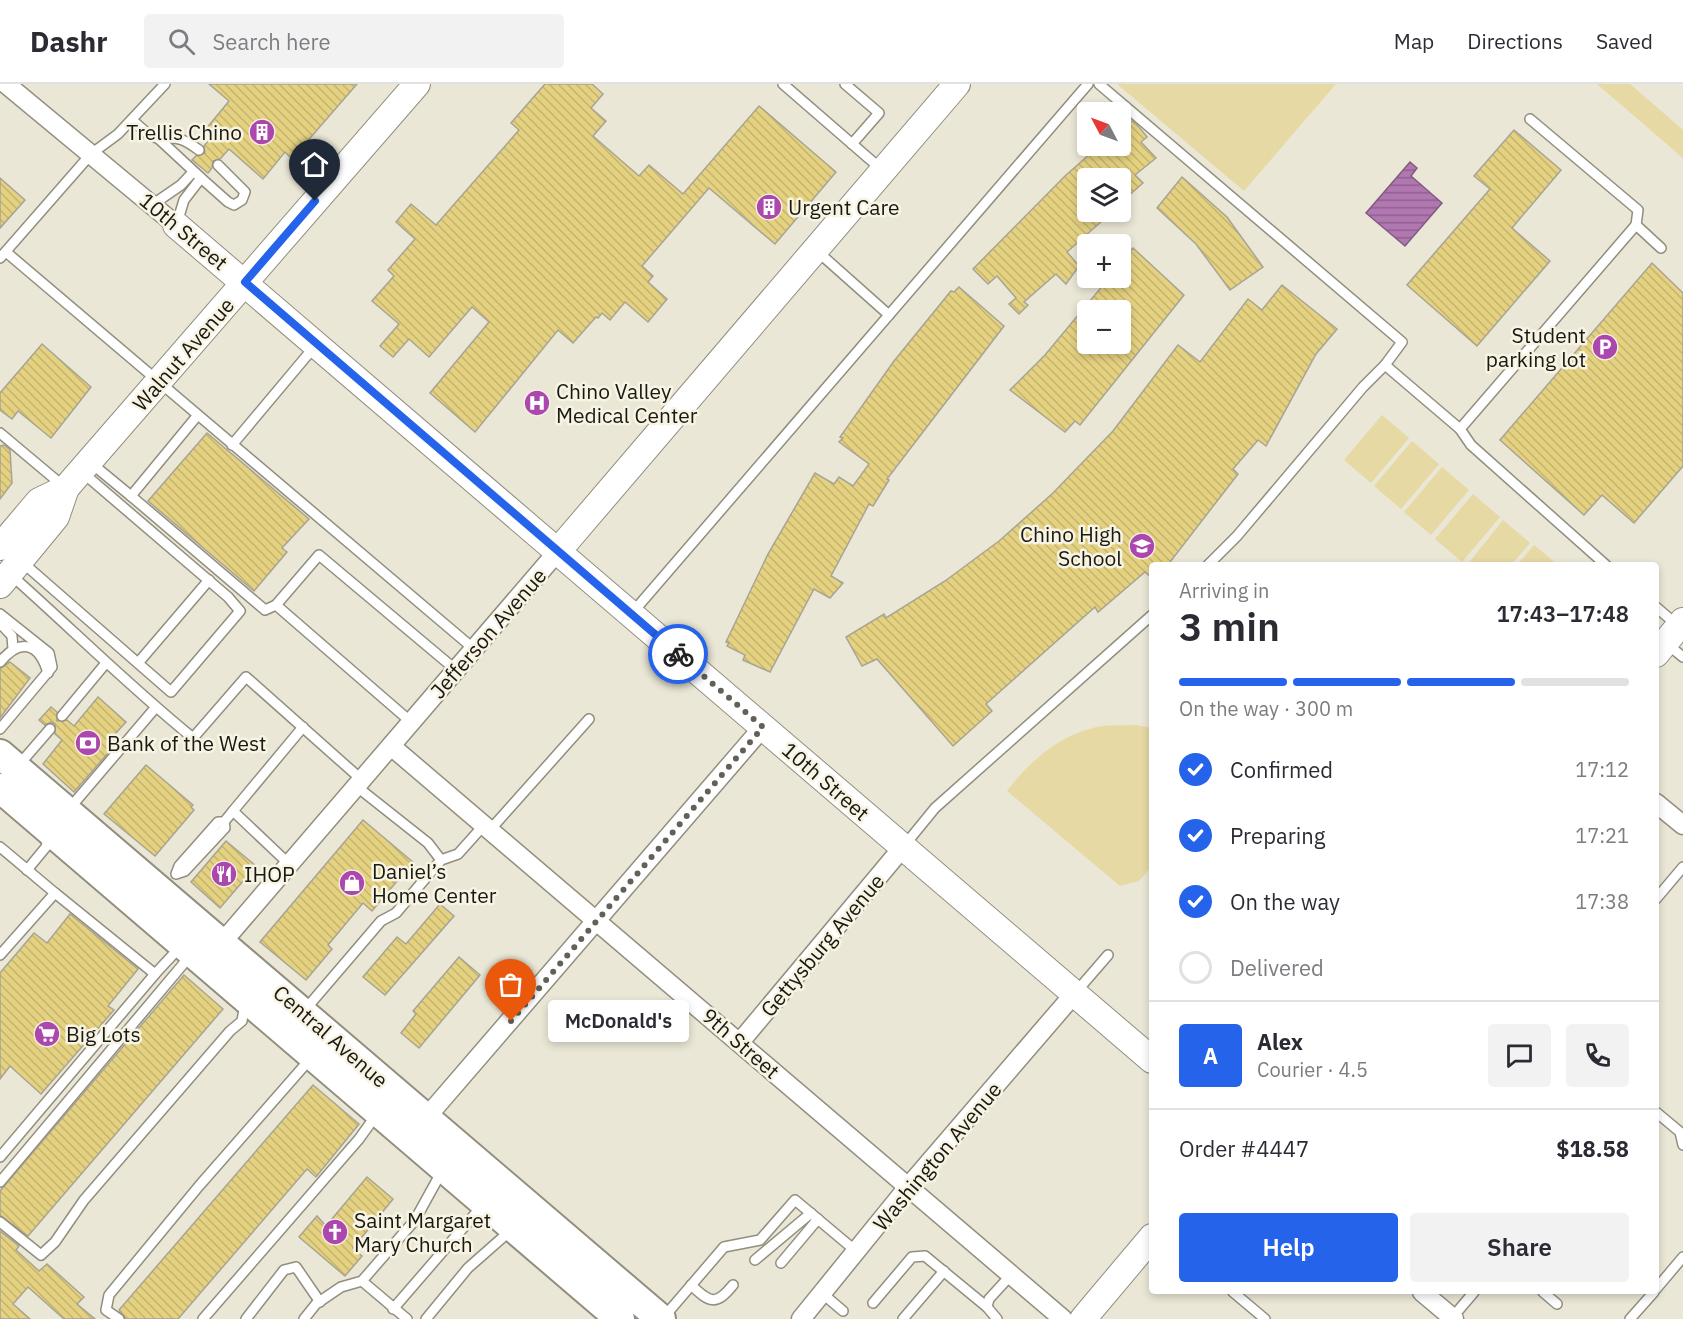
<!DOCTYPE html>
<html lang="en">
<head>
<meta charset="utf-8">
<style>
  :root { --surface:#fff; --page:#f2f2f3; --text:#2b2b33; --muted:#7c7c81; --line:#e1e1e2; --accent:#2563eb }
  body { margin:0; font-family:"IBM Plex Sans",sans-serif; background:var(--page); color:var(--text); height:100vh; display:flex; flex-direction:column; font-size:22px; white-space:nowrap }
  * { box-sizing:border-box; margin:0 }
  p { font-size:20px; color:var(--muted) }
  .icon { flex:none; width:33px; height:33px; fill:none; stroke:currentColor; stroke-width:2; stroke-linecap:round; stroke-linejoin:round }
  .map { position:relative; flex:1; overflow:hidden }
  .sheet { position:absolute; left:1149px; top:478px; width:510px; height:732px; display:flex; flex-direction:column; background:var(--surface); border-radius:6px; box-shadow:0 3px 9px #0003 }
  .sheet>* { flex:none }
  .needle { width:39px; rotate:311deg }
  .fabs { position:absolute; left:1077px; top:18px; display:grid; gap:12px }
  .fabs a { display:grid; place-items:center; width:54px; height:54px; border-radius:6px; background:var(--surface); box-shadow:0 3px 9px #0003; font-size:30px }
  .pin { position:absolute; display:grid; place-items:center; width:51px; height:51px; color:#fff; margin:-62px -26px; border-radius:50% 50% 50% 0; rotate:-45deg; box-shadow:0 0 6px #0007 }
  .pin .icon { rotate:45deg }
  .courier { position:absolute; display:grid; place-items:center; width:60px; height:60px; margin:-30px; border:4px solid #2563eb; border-radius:50%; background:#fff; color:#222; box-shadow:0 2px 8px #0007 }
  .bubble { position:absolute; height:42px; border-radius:6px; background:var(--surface); box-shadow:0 3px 9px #0003; font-size:20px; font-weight:600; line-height:42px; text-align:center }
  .headline em { font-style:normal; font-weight:600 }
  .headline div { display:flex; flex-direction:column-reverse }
  .headline { display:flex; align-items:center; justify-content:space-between; height:102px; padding:0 30px }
  h1 { font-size:39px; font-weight:600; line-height:45px }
  .bar { display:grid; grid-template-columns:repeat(4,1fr); gap:9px 6px; align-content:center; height:72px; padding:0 30px }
  .bar i { height:8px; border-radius:4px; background:var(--line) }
  .bar .current { background:var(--accent) }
  .bar p { grid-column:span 4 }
  .line { display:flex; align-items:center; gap:15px; padding:0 30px; border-top:2px solid var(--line) }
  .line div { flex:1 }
  .round { display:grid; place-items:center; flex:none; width:63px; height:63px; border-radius:6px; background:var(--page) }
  ol { padding:0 30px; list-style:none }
  li { display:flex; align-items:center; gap:18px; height:66px }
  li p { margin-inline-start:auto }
  li .icon { padding:6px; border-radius:50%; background:var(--accent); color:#fff; stroke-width:4 }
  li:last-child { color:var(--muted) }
  li i { width:33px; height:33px; border:3px solid var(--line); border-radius:50% }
  .primary-button { display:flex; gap:12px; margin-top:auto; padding:12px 30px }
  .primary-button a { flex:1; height:69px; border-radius:6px; background:var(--accent); color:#fff; font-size:24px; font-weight:600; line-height:69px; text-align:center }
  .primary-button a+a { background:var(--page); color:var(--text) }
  header { display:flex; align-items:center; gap:36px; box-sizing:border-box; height:84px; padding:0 30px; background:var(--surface); border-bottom:2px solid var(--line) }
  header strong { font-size:28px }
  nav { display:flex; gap:33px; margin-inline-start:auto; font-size:21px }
  .search { width:420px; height:54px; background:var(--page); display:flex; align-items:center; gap:15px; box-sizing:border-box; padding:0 21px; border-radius:6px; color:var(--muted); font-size:22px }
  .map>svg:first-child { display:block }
  .park { fill:#e6d9a4 }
  .water { fill:url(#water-rules); stroke:#835a81; stroke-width:1.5 }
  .building { fill:url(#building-back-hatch); stroke:#a8a495; stroke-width:1.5; fill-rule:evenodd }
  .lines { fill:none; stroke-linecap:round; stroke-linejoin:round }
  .lane-casing { stroke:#928e7f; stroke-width:12 }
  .street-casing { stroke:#928e7f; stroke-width:21 }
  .secondary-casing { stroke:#928e7f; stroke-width:28 }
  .primary-casing { stroke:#928e7f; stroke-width:32 }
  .lane { stroke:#fff; stroke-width:9 }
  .street { stroke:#fff; stroke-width:18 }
  .secondary { stroke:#fff; stroke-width:26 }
  .primary { stroke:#fff; stroke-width:28 }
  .done { stroke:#636057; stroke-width:6; stroke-dasharray:0 10.8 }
  .route { stroke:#2563eb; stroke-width:8 }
  .labels { text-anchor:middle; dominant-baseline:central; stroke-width:5; stroke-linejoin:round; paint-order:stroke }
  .poi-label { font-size:21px; fill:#1a1813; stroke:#f8f4e3; text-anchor:start }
  .street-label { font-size:21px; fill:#1a1813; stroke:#f8f4e3 }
</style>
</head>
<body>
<header>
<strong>Dashr</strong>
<div class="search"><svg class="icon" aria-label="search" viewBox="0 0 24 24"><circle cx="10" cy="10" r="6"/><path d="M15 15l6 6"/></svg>Search here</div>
<nav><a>Map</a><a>Directions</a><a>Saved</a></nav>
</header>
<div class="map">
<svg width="1683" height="1235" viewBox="0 0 1683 1235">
  <defs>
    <pattern id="water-rules" width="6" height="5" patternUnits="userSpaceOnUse" patternTransform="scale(1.5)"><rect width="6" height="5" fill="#b077b0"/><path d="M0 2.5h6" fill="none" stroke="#8e618e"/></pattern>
    <pattern id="building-back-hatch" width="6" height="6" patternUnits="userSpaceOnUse" patternTransform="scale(1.5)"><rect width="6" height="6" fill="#e5d280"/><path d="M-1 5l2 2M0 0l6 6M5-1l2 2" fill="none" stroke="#c4b46e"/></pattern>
  </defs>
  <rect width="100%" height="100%" fill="#eae7d6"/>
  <g class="park">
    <polygon points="1117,0 1336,0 1244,107"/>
    <polygon points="1597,0 1630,0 1683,46 1683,74"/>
    <polygon points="1382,331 1409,354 1371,399 1344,376"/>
    <polygon points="1412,357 1439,380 1401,425 1374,402"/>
    <polygon points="1442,383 1469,406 1431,451 1404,428"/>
    <polygon points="1473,410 1500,433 1462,478 1435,455"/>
    <polygon points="1503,436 1530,459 1511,481 1467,481"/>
    <polygon points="1534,461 1558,481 1517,481"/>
    <path d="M 1136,641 L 1152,644 L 1152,782 L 1139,797 L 1120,802 L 1007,707 C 1029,678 1057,653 1093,644 C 1106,640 1122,642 1136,641 Z"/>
  </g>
  <polygon class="water" points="1410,78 1417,84 1411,92 1442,119 1405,162 1366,129"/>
  <g class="building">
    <polygon points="209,0 357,0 292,75 285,68 263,95 229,65 220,75 213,77 212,84 208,89 192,76 196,72 205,69 204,62 213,51 206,45 229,17"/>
    <polygon points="545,0 592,0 603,10 591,24 606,37 593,52 639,92 649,81 683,110 759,22 836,88 775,160 709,104 642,182 653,192 648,198 667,215 648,238 625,218 610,236 602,229 598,234 596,233 573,259 558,246 475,348 430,309 489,238 472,223 429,273 409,255 393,273 380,262 399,240 372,217 394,192 388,186 415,155 396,138 411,120 436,141 519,46 511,39"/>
    <polygon points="1120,34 1128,40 1132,37 1139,43 1147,53 1141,58 1156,74 1135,91 1143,99 1120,119 1120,94 1088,94 1088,128 1112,128 1067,168 1079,182 1066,200 1056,190 1024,218 1028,221 1019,230 1009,220 1016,214 997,192 988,200 973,185 1065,92 1099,62 1120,62"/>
    <polygon points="1514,46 1561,86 1512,144 1550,177 1477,262 1407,201 1490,105 1474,92"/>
    <polygon points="1182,93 1227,133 1263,183 1230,206 1196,160 1157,124"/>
    <polygon points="0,94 25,116 0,144"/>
    <path d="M 1133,164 L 1184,211 L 1080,341 L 1075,337 L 1065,348 L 1010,306 L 1045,271 L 1109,194 L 1120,194 L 1120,179 ZM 1088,226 L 1120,226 L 1120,260 L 1088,260 Z"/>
    <polygon points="1652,179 1683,209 1683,382 1634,439 1602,411 1584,431 1500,356"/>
    <polygon points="1282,201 1337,245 1316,270 1266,362 1258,356 1233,385 1238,390 1167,482 1152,482 1152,494 1145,488 1098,528 1095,523 986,620 992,627 953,662 877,575 862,582 846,553 884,530 886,534 945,497 999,457 1052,410 1113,347 1178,261 1200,278 1248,215 1262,226"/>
    <polygon points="959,203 1004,242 887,395 889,396 873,422 869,420 831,492 843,499 830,514 814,505 770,588 743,576 745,571 727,562 729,559 726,558 768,470 815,389 834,400 839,393 853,402 869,380 839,358 843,354 840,353 894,277 951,207 954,208"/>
    <polygon points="42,260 91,303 51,354 18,327 12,335 0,326 0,309"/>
    <polygon points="207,349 309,435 282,464 287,468 254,507 148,417"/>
    <polygon points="4,361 10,366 12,399 0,415 0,362"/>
    <polygon points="10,578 30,594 0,634 0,585"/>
    <polygon points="98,613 126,638 115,650 116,660 74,708 43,680 62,656 55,650 55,640 51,638 45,641 39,636 51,623 57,628 57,637 67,636 74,642"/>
    <polygon points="146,681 193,721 191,723 194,726 155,772 104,730"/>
    <polygon points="363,736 413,778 372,827 363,819 328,861 332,865 306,896 260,858"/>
    <polygon points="226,757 256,782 220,824 191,798"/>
    <polygon points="440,820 454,832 385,911 363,893 397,853 406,860"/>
    <polygon points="70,830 138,885 108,922 114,926 41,1010 10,982 0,995 0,889 34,849 47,859"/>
    <polygon points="459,873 480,891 419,964 401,949 416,930 413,927"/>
    <polygon points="184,891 223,925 28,1152 0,1131 0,1107"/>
    <polygon points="313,1001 359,1040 316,1093 307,1085 178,1235 126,1235 119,1226"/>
    <polygon points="367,1093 393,1115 353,1164 362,1172 345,1192 299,1153 317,1132 326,1142"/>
    <polygon points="0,1147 19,1162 16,1166 39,1187 47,1180 84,1213 77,1220 95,1235 64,1235 28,1203 13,1220 30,1235 0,1235"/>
  </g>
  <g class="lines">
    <g class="lane-casing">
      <g id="lane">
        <polyline points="783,0 881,85"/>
        <polyline points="845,0 879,29 852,60"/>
        <polyline points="1099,0 1402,258 1385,281 1363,303 1237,452 1207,482"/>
        <polyline points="1530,35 1638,126 1636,141"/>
        <path d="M 132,36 L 148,50 L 159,55 C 177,52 184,55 199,66"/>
        <polyline points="159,55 201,94"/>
        <polyline points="152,121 181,101 193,88"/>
        <polyline points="177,139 184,116 201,94 228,118 234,121 242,116 245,108 218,81"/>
        <polyline points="817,167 889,231"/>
        <polyline points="6,168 474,565"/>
        <polyline points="0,174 91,70 118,50 165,0"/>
        <polyline points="1385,281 1460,345"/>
        <polyline points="0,349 62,401"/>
        <polyline points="232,361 315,262"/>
        <polyline points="91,379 131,412 197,332"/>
        <polyline points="131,412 265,526 276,521 319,471 456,586"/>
        <polyline points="22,478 171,608 240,527 228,513 82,388"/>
        <polyline points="1607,482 1471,361 1460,345 1636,141 1661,164"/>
        <path d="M 10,490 C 72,545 129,602 193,654 L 246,593 L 362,696"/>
        <polyline points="276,521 411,638"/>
        <polyline points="1656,523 1677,541"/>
        <polyline points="633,528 1088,0"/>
        <polyline points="0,530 49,569 52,583 0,645"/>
        <polyline points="0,539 12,552 13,565"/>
        <polyline points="1667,560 1683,573"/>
        <path d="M 0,578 C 20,554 39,558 48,589"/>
        <polyline points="138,579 209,496"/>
        <polyline points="62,632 106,579"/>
        <polyline points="18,682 50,645"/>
        <polyline points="356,702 428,759 441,776"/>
        <polyline points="69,725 156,623"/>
        <polyline points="224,738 218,738 179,782 176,790 185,787 225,744 224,738 233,727"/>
        <polyline points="490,746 589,635"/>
        <polyline points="904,762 935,724 1152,531"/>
        <polyline points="0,763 55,809 0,871"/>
        <polyline points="289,780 233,727 303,643"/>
        <polyline points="27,786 46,763 49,750"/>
        <polyline points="55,809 155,890 180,863"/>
        <polyline points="1656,815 1683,783"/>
        <polyline points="1076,908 1108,871"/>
        <polyline points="304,927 381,837 396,829 441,776 458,770 484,741"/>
        <polyline points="1656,1028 1680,1048 1683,1061"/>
        <polyline points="0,1073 155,890"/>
        <polyline points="0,1098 190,872"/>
        <polyline points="0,1138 41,1171 55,1158 84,1116 230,947 242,937 245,919"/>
        <polyline points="755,1176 811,1129"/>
        <polyline points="781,1179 818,1135"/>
        <polyline points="362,1197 407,1235"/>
        <path d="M 691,1201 C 710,1219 716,1222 733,1201"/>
        <polyline points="1656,1205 1683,1173"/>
        <polyline points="1233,1208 1265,1235"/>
        <polyline points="1543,1208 1557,1220"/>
        <polyline points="823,1210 843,1227"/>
        <polyline points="873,1219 912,1173 925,1172 987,1223"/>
        <polyline points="393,1225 482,1122"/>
        <polyline points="664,1233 724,1163 760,1156 795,1116 857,1168"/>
        <polyline points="1452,1234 1474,1208"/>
        <polyline points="119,1235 106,1226 109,1211 199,1102 311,974"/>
        <polyline points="203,1235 359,1055 377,1030"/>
        <polyline points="246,1235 284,1186 296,1183 320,1218"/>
        <polyline points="304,1235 316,1220 341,1203 362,1197 415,1136 442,1087"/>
        <polyline points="426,1235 468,1184 511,1146"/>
        <polyline points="903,1235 944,1187"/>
        <polyline points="997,1235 987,1223 989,1215 1011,1191"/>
        <polyline points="1630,1235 1654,1208"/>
      </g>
    </g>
    <g class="street-casing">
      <g id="street">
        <polyline points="6,0 176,141"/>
        <polyline points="391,662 1063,1235"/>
        <polyline points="1656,719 1683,741"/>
        <polyline points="214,868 558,467"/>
        <polyline points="740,958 903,763"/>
        <polyline points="419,1042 763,643"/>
        <polyline points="1422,1208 1454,1235"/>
        <polyline points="801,1235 908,1103 1074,910"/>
      </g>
    </g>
    <g class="secondary-casing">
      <g id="secondary">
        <polyline points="176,141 1152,976"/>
        <polyline points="0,463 39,417 66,404"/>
        <polyline points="558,467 957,0"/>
        <polyline points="0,501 56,433 66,404 417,0"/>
        <polyline points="1656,570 1683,537"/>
        <polyline points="1083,1235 1152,1153"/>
      </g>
    </g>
    <g class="primary-casing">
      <g id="primary">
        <polyline points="0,670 661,1235"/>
        <polyline points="0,704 620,1235"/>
      </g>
    </g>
    <use href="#lane" class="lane"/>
    <use href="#street" class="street"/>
    <use href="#secondary" class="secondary"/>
    <use href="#primary" class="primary"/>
  </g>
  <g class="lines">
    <polyline class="done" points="511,937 763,643 678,570"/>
    <polyline class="route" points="315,117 245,198 678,570"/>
  </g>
  <defs>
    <g id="building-disc" transform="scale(1.35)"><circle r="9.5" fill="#ab47ad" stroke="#f8f4e3"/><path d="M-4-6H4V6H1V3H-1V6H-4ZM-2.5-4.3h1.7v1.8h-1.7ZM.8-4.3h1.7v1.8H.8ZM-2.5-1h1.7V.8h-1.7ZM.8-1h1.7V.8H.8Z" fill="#fff"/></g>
    <g id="parking-disc" transform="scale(1.35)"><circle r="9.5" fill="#ab47ad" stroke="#f8f4e3"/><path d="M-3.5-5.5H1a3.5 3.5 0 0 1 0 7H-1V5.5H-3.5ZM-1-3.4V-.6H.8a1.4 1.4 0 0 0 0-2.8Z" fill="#fff"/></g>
    <g id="hospital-disc" transform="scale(1.35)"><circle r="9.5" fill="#ab47ad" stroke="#f8f4e3"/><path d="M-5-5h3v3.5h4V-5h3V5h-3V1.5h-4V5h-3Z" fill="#fff"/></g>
    <g id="school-disc" transform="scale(1.35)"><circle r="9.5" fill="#ab47ad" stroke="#f8f4e3"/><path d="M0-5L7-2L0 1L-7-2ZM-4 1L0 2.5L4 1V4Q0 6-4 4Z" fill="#fff"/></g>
    <g id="bank-disc" transform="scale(1.35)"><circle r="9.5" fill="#ab47ad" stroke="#f8f4e3"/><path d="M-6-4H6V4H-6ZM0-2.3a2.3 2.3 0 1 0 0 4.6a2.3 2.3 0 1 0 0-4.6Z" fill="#fff"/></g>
    <g id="restaurant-disc" transform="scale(1.35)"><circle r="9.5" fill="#ab47ad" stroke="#f8f4e3"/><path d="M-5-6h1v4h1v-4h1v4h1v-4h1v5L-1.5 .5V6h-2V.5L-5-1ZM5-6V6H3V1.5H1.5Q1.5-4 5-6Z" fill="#fff"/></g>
    <g id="shop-disc" transform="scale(1.35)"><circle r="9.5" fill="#ab47ad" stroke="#f8f4e3"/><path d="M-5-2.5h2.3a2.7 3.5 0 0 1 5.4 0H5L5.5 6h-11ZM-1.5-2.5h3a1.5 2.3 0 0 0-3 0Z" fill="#fff"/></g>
    <g id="supermarket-disc" transform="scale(1.35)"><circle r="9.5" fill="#ab47ad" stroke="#f8f4e3"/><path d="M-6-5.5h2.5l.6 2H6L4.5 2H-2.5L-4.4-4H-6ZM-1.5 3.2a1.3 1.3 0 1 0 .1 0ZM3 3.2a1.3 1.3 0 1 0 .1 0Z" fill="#fff"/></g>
    <g id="church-disc" transform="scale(1.35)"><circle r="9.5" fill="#ab47ad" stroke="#f8f4e3"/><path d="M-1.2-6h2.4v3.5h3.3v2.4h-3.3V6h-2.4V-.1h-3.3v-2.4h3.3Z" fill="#fff"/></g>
  </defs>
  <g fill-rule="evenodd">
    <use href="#building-disc" x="262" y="48"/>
    <use href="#building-disc" x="769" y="123"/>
    <use href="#parking-disc" x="1605" y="263"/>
    <use href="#hospital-disc" x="537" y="319"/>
    <use href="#school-disc" x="1142" y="462"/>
    <use href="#bank-disc" x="88" y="659"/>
    <use href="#restaurant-disc" x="224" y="790"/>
    <use href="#shop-disc" x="352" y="799"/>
    <use href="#supermarket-disc" x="47" y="950"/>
    <use href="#church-disc" x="335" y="1148"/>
  </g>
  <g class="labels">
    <g class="poi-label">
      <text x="242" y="48" text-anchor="end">Trellis Chino</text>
      <text x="788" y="123">Urgent Care</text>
      <text x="1586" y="251" text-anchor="end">Student<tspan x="1586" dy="24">parking lot</tspan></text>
      <text x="556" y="307">Chino Valley<tspan x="556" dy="24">Medical Center</tspan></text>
      <text x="1122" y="450" text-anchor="end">Chino High<tspan x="1122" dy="24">School</tspan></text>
      <text x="107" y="659">Bank of the West</text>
      <text x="372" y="787">Daniel’s<tspan x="372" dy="24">Home Center</tspan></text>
      <text x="244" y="790">IHOP</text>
      <text x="66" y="950">Big Lots</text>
      <text x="354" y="1136">Saint Margaret<tspan x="354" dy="24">Mary Church</tspan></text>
    </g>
    <g class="street-label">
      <text transform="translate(184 147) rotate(40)">10th Street</text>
      <text transform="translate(183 270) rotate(-49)">Walnut Avenue</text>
      <text transform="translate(488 549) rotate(-49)">Jefferson Avenue</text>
      <text transform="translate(826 697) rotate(41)">10th Street</text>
      <text transform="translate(822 861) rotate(-50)">Gettysburg Avenue</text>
      <text transform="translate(331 952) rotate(41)">Central Avenue</text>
      <text transform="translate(741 959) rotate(41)">9th Street</text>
      <text transform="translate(937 1072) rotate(-50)">Washington Avenue</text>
    </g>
  </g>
</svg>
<div class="fabs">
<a><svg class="needle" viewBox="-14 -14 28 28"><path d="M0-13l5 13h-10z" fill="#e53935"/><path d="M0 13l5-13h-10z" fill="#7c7c81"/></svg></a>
<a><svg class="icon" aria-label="layers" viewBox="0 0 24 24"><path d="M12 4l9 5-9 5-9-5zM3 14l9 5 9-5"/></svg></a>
<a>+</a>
<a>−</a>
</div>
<div class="pin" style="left:511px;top:937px;background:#ea580c"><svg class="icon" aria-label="bag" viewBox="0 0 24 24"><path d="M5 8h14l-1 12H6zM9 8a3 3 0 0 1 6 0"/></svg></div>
<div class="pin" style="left:315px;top:117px;background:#1f2937"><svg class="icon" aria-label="home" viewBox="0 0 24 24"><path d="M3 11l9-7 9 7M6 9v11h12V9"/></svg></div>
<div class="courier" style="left:678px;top:570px"><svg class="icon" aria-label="bike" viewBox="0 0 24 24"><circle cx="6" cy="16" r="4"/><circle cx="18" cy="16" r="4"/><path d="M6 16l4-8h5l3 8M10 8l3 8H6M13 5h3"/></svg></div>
<div class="bubble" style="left:548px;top:916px;width:141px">McDonald's</div>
<section class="sheet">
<div class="headline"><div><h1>3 min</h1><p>Arriving in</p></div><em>17:43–17:48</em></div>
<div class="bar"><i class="current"></i><i class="current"></i><i class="current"></i><i></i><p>On the way · 300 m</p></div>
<ol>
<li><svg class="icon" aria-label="check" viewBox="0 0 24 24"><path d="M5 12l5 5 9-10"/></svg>Confirmed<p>17:12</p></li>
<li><svg class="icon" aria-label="check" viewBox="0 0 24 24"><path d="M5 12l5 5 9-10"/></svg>Preparing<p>17:21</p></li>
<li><svg class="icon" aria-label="check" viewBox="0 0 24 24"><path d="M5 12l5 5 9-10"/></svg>On the way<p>17:38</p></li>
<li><i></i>Delivered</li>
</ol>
<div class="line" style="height:108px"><b class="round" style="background:var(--accent);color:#fff">A</b><div><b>Alex</b><p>Courier · 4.5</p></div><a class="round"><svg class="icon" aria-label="chat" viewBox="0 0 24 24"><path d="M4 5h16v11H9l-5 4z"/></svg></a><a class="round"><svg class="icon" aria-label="phone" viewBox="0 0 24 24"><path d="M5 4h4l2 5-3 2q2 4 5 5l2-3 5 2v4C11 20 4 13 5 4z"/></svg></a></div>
<div class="line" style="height:78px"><div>Order #4447</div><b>$18.58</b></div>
<div class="primary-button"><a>Help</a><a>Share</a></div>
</section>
</div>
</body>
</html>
